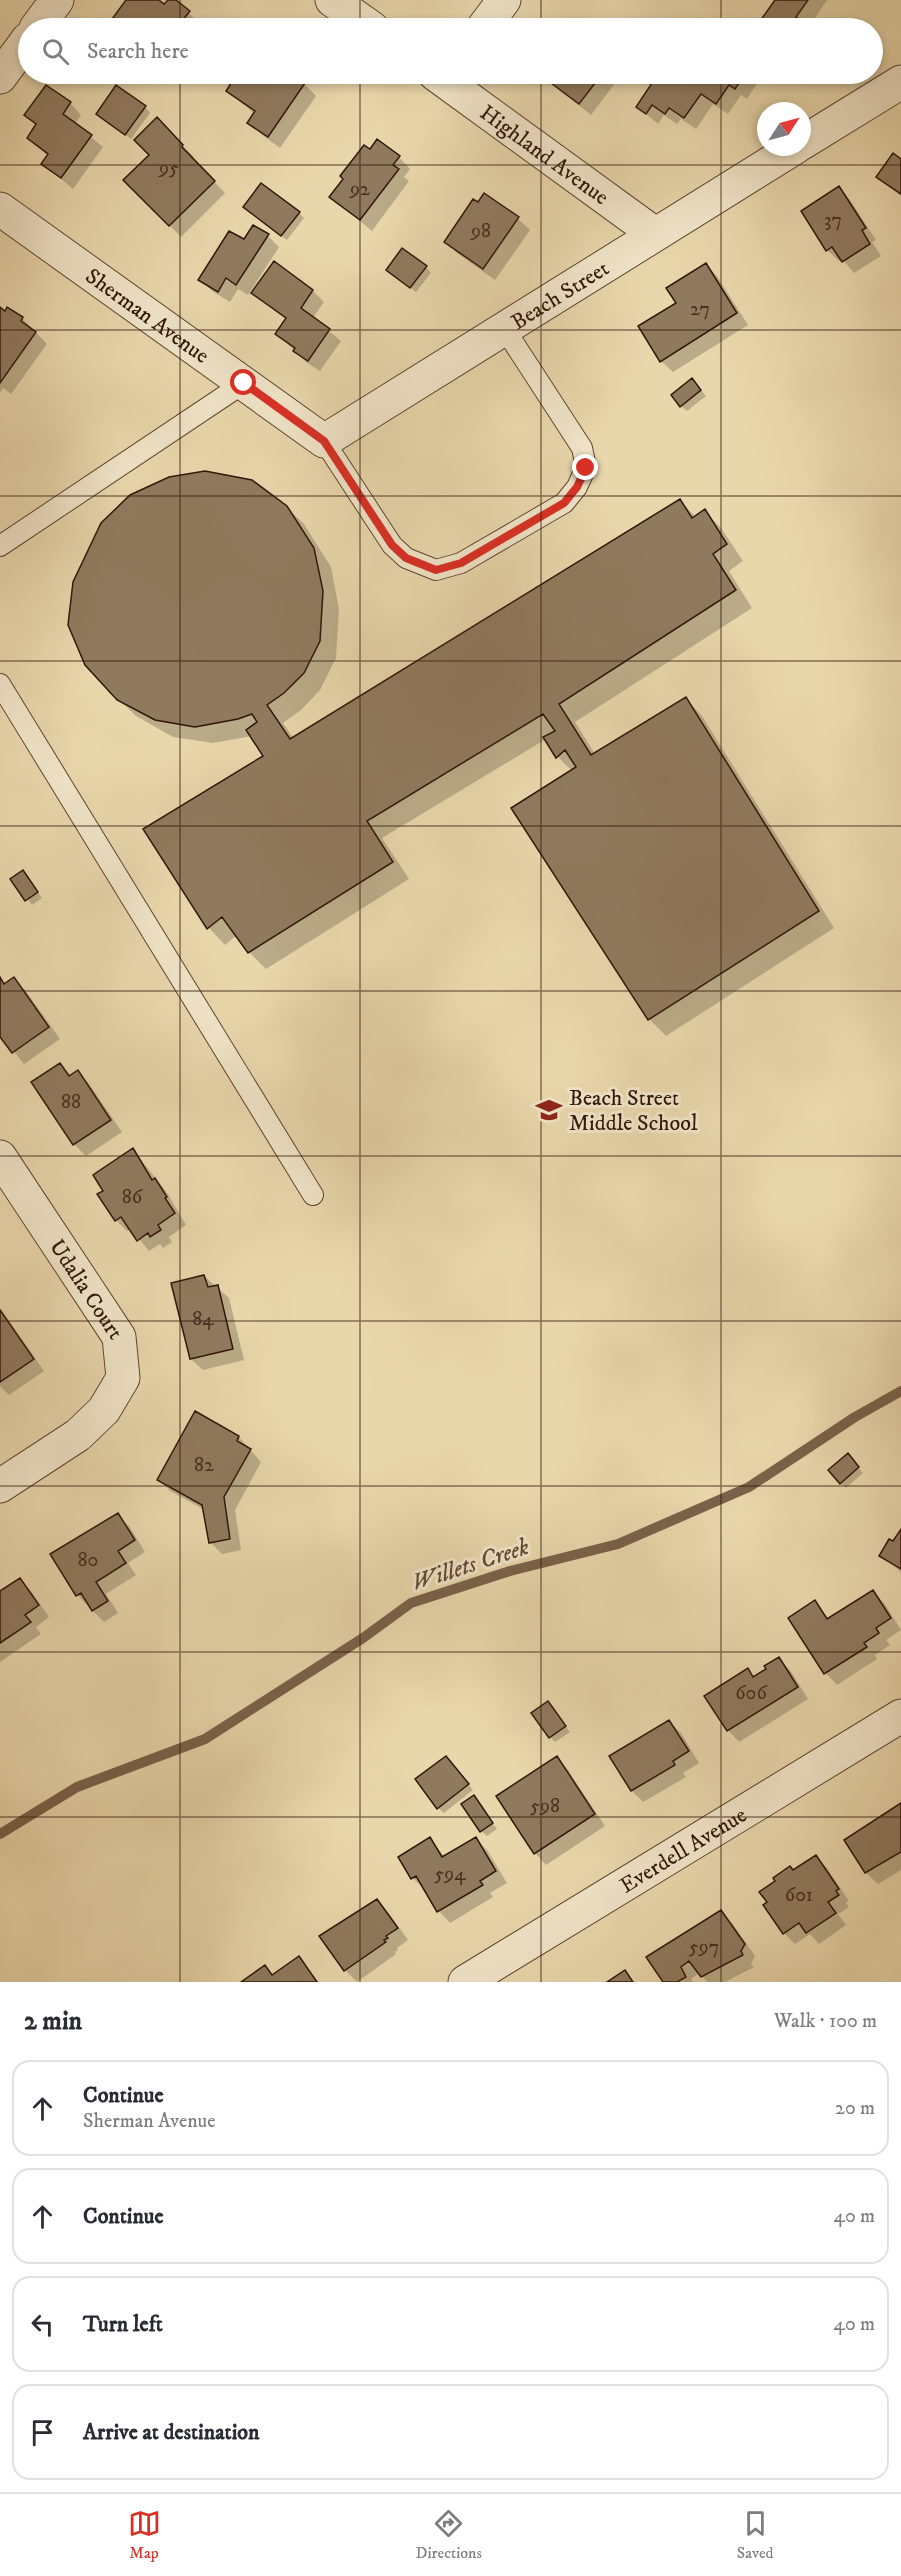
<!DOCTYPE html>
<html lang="en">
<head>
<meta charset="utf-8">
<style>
  :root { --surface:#fff; --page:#f2f2f3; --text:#2b2b33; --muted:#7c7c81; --line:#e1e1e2; --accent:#d93025 }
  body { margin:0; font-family:"IM FELL DW Pica",serif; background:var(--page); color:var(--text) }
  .compass { position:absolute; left:757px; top:102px; width:54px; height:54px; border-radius:50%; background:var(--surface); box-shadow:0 3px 9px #0003; rotate:54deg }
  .stop { position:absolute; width:18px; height:18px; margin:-14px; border:4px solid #d93025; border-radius:50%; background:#fff }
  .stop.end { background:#d93025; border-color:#fff; box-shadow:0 2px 6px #0008 }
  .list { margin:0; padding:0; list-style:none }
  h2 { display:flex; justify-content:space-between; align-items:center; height:78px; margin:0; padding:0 24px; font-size:26px }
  h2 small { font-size:20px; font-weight:400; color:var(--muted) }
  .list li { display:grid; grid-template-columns:39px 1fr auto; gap:18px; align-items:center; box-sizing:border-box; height:96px; margin:0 12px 12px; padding:0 12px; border:2px solid var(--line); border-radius:18px }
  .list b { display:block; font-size:22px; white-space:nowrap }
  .list p { margin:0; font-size:20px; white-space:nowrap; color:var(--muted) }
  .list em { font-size:20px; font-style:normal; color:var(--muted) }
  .icon { flex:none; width:33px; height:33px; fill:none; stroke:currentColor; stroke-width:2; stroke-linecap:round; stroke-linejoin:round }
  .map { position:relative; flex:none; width:901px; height:1982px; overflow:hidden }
  .search { position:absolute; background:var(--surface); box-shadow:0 3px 9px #0003; left:18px; right:18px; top:18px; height:66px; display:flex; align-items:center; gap:15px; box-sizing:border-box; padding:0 21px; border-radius:33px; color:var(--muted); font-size:22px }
  .sheet { height:510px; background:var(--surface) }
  nav { display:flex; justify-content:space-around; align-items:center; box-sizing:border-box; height:84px; border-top:2px solid var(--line); background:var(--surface); font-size:16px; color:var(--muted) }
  nav a { display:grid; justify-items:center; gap:3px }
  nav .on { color:var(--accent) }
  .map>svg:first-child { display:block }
  .shadow { fill:#0003 }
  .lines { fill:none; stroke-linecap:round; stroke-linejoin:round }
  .stream { stroke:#79624a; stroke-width:10 }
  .building { fill:#907a5e; stroke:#30160a; stroke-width:1.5 }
  .lane-casing { stroke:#5e4632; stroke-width:22 }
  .street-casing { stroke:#5e4632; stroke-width:35 }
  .lane { stroke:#f1e5c9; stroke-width:20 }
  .street { stroke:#f1e5c9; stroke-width:33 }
  .route { stroke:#d93025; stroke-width:8 }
  .grid { fill:none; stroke:#30160a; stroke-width:1.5; stroke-opacity:0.55 }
  .labels { text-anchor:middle; stroke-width:6; stroke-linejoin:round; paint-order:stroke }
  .number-label { font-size:20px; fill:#482f1f }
  .street-label { font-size:22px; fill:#30160a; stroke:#f1e5c9 }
  .poi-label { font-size:22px; fill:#30160a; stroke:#f1e5c9; text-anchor:start }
  .water-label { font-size:24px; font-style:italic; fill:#614935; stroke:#f1e5c9 }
</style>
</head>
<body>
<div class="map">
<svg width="901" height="1982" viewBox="0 0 901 1982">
  <rect width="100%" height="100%" fill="#e9d7ac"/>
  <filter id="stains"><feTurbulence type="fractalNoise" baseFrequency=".00333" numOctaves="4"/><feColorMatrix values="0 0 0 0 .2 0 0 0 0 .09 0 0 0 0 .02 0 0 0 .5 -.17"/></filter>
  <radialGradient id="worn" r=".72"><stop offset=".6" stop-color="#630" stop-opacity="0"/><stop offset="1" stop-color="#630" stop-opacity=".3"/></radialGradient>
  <path class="shadow" d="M128,0H156L165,6L170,0H173L200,23L196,28H124L114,19Z
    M777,0H827L808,28H757Z
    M587,22L596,28H582Z
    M239,74H295L316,96L280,148L261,134L249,123L255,114L227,91Z
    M539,74H622L591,115Z
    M660,74H763L747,99L741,95L728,114L713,104L696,129L681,119L677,124L664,115L658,124L638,107Z
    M70,103L81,115L75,124L103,147L73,189L43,164L48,156L29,138L37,126L26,115Z
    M145,107L150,113L131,139L98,114Z
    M168,131L194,157L192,159L225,193L181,237L125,180L151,155Z
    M370,151L399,157L410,169L404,177L409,181L372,231L331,197Z
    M901,160V196L878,177Z
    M839,188L850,200L876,240L872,242L881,256L854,273L842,259L839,261L827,250Z
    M484,195L518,219L530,230L495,280L457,253L446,242Z
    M245,207L299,213L304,218L287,240Z
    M268,236L279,247L248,295L238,289L230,302L212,291L200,280L244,242Z
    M274,263L313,291L324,302L313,318L341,341L320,371L306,362L277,334L287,320L253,292Z
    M706,265L717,276L748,325L673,372L661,361L678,303Z
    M426,267L431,273L416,292L388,270Z
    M0,309L22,318L47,344L11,394L3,388L0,393Z
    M697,385L706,396L687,411L681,406Z
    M680,501L696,517L704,511L721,528L743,561L729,571L752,608L575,722L595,754L686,699L702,716L834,928L666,1036L649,1019L572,771L558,757L546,739L382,838L409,879L266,969L249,952L237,935L225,945L209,928L145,829L265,756L252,736L213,743L173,737L136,716L118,699L286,507L304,524L331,567L339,609L336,658L320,690L301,710L283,723L294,739Z
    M23,872L42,898L32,905L12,879Z
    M0,977L6,984L14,979L25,990L60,1039L24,1064L0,1034Z
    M60,1064L72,1076L78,1072L89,1084L122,1132L86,1156L74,1144L33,1082Z
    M133,1150L166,1191L186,1225L169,1237L172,1242L163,1248L160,1244L149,1251L131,1229L127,1231L116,1220L105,1191Z
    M204,1276L229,1298L244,1360L203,1370L191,1359Z
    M0,1308L44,1371L9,1395L0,1386Z
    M196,1413L239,1437L261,1462L235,1510L241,1550L222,1554L210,1542L205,1510L170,1491L159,1479Z
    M853,1461L863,1473L846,1488L841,1483Z
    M117,1515L129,1526L145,1552L128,1563L136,1575L106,1594L118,1613L104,1622L77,1595Z
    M901,1532V1572L881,1555L894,1544Z
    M20,1580L31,1591L49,1617L36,1627L41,1634L0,1662V1593Z
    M873,1592L884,1603L901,1630L886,1640L890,1645L875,1655L877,1659L837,1685L826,1673L790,1618L814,1602L830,1620Z
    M778,1659L790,1670L808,1699L739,1742L728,1730L706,1697L747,1670L755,1677L768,1669Z
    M553,1709L570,1732L555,1742L550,1737Z
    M669,1721L681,1733L699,1763L683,1773L686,1777L643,1802L632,1791Z
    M446,1758L473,1790L444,1813L438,1808Z
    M557,1758L568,1770L605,1826L546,1865L535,1853Z
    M474,1797L497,1829L487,1836L481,1831Z
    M901,1805V1870L878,1884L866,1873L846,1840Z
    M430,1839L445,1857L476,1839L487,1850L507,1883L490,1893L493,1897L450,1923L439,1911L425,1889L412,1878Z
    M816,1857L827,1868L849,1901L846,1903L849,1907L838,1914L846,1925L819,1944L810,1934L795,1944L784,1933L794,1872Z
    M377,1901L388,1912L408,1940L397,1948L398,1950L395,1952L396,1954L357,1982L345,1970L321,1937Z
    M720,1912L732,1923L755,1956L751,1964L754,1967L725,1982H708L699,1973L691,1979L693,1982H665Z
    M299,1958L319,1982H243L265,1967L274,1976Z"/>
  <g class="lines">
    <path class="stream" d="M0,1834L77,1787L205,1739L363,1638L411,1603L510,1571L618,1544L749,1487L855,1417L901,1391"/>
  </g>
  <path class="building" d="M126,0H159L164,4L168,0H176L190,11L177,27L179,28H125L112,19Z
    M775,0H808L796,17L804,23L800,28H755Z
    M237,74H294L293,75L305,83L268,137L247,123L255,111L226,91Z
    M539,74H602L579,104Z
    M658,74H745L735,89L729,85L716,104L701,94L684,118L669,108L665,114L652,105L646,114L636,107Z
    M46,85L71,102L63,114L92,135L61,178L41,164L48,154L27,138L36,124L24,115Z
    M116,85L146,106L125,135L96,114Z
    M157,117L183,145L182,147L215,181L169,226L123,180L149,155L134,140Z
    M377,139L400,156L393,165L399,169L360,220L329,197L343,179L340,176L364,145L370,149Z
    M893,153L901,159V194L876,177Z
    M261,183L300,212L281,236L243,207Z
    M839,186L866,228L862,230L870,244L842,262L832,247L826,251L801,211Z
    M484,193L519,217L483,269L444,242L473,199L478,202Z
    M253,225L269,234L236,285L226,278L218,292L198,280L229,231L244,239Z
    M402,248L427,266L410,288L386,270Z
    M274,261L313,290L301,308L330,329L308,361L293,351L295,348L275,334L286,318L251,293Z
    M706,263L737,313L660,362L638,326L676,303L666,288Z
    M0,307L5,311L7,307L23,317L21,321L36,332L0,383Z
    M692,378L701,390L680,407L671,395Z
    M205,471L252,480L287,506L314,548L323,591L320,641L304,673L284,693L267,705L290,739L680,499L692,518L705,509L727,544L713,554L736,590L559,704L591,755L686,697L819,911L648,1020L511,808L576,767L565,750L556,758L543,737L555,731L543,714L367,821L393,862L248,953L222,917L207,929L143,829L263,756L246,730L257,722L252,714L238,719L195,727L155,720L117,700L85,665L68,625L73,582L101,523L130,495L169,477Z
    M23,870L38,892L25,901L10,879Z
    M0,977L4,984L14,977L49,1027L12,1053L0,1037Z
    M60,1063L69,1076L78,1070L111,1120L73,1145L31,1082Z
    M133,1148L152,1180L155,1178L167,1197L165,1198L175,1213L158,1225L161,1230L150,1237L148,1233L137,1241L121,1217L115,1221L97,1194L103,1191L93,1175Z
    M204,1275L208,1287L218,1285L233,1349L190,1359L171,1283Z
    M0,1310L34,1359L0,1382Z
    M195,1411L239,1436L237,1441L251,1449L224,1497L230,1539L209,1543L202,1505L157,1480Z
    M848,1453L859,1467L840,1484L828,1470Z
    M118,1513L135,1540L118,1551L126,1563L96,1582L108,1601L92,1611L81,1593L76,1596L50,1554Z
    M901,1529V1569L879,1556L889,1539L893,1541Z
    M20,1578L39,1605L25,1615L31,1622L0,1643V1591Z
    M873,1590L891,1618L876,1628L879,1633L864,1643L867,1647L824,1674L788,1618L815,1600L827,1619Z
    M779,1657L798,1687L727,1731L704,1696L748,1668L753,1677L766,1669L764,1666Z
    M548,1701L566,1726L549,1738L531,1713Z
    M669,1720L689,1751L673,1761L675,1765L631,1791L609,1756Z
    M446,1756L469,1784L437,1809L415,1779Z
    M557,1756L595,1814L534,1854L496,1796Z
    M474,1795L493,1823L480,1832L461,1804Z
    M901,1803V1852L865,1873L844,1840Z
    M430,1837L442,1857L476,1837L496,1871L480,1881L483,1885L437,1912L416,1876L411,1879L398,1857Z
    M816,1855L839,1889L836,1891L839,1895L828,1902L836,1913L806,1933L799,1923L783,1934L763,1905L767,1902L759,1892L775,1881L773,1878L790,1866L793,1870Z
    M377,1899L398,1928L386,1936L388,1938L384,1940L386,1942L344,1971L319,1936Z
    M721,1910L745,1944L741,1951L743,1955L701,1977L689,1961L681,1967L686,1977L677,1982H663L646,1957Z
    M299,1956L317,1982H241L265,1965L272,1975Z
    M625,1970L633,1982H607Z"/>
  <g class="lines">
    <g class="lane-casing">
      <path id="lane" d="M324,441L392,545L406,558L436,570L461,563L564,503L577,487L586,467L582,448L504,328
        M0,546L244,383
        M0,684L313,1195"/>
    </g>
    <g class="street-casing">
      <g id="street">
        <path d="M332,0L372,28"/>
        <path d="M36,28L57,0"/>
        <path d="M483,28L504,0"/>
        <path id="s1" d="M435,74L655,234"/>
        <path d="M0,77L28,39"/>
        <path d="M802,143L901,82"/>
        <path id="s2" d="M0,209L324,441L796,147"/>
        <path id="s3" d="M0,1157L119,1337L123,1378L104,1410L78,1435L0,1486"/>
        <path id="s4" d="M465,1982L901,1716"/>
      </g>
    </g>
    <use href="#lane" class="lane"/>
    <use href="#street" class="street"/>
  </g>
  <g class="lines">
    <path class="route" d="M244,383L324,441L392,545L406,558L436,570L461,563L564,503L577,487L586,468"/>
  </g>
  <path class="grid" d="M180,0V28M360,0V28M541,0V28M721,0V28M180,74V1982M360,74V1982M541,74V1982M721,74V1982M0,165H901M0,330H901M0,496H901M0,661H901M0,826H901M0,991H901M0,1156H901M0,1321H901M0,1486H901M0,1652H901M0,1817H901"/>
  <defs>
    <g id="school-bare" transform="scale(2.07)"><path d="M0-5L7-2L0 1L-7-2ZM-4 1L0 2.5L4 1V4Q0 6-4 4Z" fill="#8f2418" stroke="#f1e5c9" stroke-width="2.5" paint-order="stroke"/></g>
  </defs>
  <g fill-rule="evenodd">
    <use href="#school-bare" x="549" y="1110"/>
  </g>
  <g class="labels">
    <g class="number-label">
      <text x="169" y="174">95</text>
      <text x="360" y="195">92</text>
      <text x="833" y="226">37</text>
      <text x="481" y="237">98</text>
      <text x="700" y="315">27</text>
      <text x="71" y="1108">88</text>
      <text x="132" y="1203">86</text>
      <text x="203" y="1325">84</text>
      <text x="204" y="1471">82</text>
      <text x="88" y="1566">80</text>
      <text x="751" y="1699">606</text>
      <text x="545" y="1812">598</text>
      <text x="450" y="1880">594</text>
      <text x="799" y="1901">601</text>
      <text x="704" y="1953">597</text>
    </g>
    <g class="street-label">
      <text dy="8" stroke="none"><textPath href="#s1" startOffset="136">Highland Avenue</textPath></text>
      <text dy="8" stroke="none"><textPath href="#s2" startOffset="676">Beach Street</textPath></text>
      <text dy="8" stroke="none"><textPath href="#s2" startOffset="182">Sherman Avenue</textPath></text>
      <text dy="8" stroke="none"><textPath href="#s3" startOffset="158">Udalia Court</textPath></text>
      <text dy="8" stroke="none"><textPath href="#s4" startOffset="255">Everdell Avenue</textPath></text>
    </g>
    <g class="poi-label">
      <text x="569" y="1105">Beach Street<tspan x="569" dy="25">Middle School</tspan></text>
    </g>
    <g class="water-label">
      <text transform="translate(470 1564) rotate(-18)" y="8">Willets Creek</text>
    </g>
  </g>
  <rect width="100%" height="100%" filter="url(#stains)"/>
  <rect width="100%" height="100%" fill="url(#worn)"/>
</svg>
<svg class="compass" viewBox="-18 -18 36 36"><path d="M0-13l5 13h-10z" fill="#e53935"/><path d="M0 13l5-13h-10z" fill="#7c7c81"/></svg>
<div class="stop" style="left:244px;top:383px"></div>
<div class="stop end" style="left:586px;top:468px"></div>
<div class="search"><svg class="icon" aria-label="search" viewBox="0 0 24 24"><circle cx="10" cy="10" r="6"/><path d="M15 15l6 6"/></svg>Search here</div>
</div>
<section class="sheet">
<h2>2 min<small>Walk · 100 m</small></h2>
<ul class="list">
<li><svg class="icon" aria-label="ahead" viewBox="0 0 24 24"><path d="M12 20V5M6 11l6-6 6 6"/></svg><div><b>Continue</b><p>Sherman Avenue</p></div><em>20 m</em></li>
<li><svg class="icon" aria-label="ahead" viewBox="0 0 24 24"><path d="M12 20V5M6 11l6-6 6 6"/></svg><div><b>Continue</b></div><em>40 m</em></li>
<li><svg class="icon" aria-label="left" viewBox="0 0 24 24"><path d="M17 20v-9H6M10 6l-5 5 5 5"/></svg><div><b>Turn left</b></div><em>40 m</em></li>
<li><svg class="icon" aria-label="arrive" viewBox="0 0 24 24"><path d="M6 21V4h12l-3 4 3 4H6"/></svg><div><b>Arrive at destination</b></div></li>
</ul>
</section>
<nav>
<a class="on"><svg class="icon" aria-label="map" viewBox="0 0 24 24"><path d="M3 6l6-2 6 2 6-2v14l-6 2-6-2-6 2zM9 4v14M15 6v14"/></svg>Map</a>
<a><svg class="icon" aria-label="directions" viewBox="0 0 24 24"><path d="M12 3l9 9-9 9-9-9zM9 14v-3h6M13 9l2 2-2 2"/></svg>Directions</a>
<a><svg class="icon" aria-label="saved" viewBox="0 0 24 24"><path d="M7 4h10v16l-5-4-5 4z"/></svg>Saved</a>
</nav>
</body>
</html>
